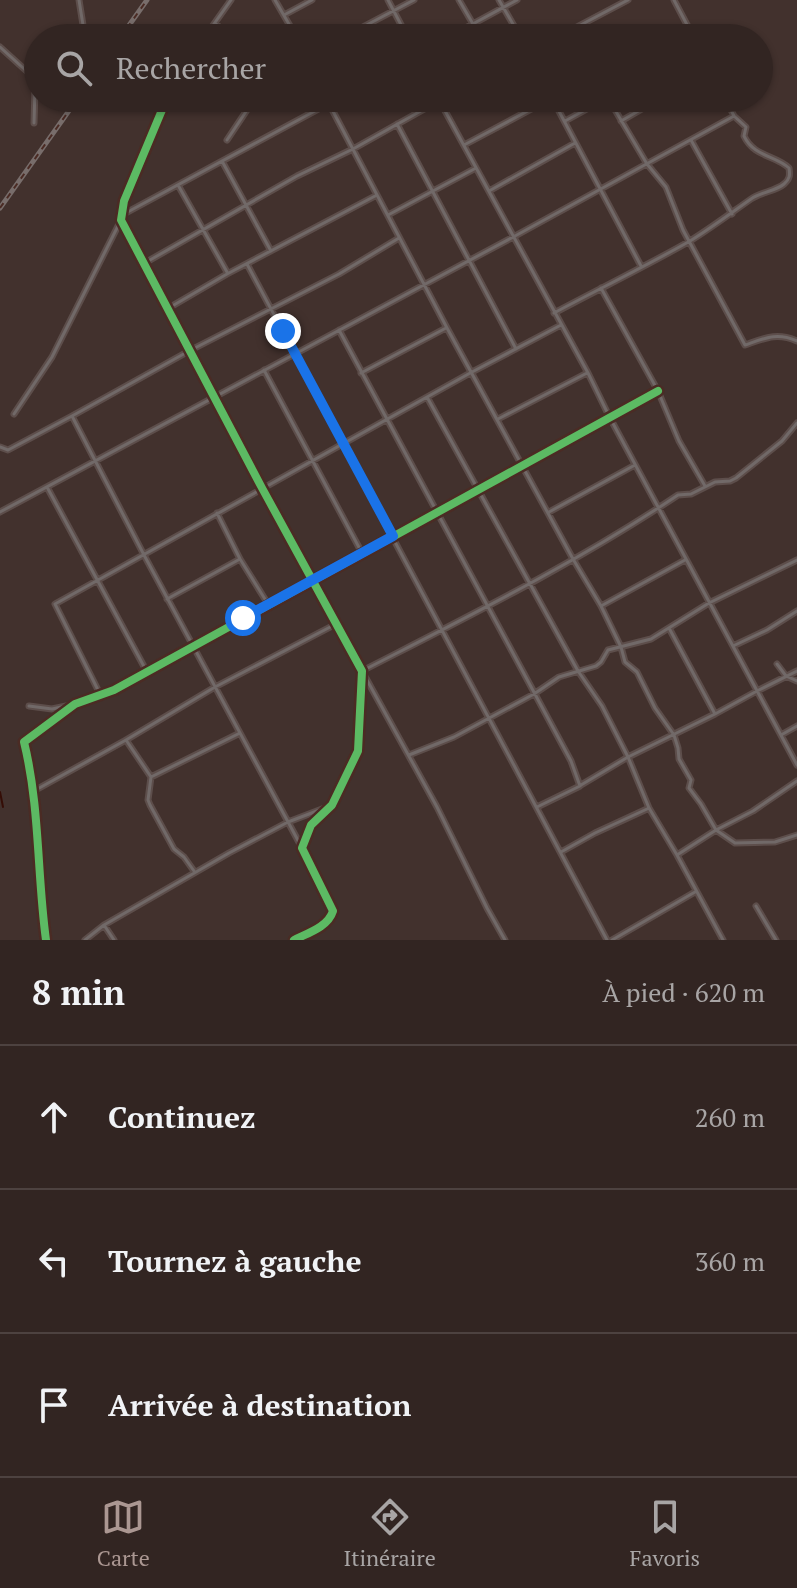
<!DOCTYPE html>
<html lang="fr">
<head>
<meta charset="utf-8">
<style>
  :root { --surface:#322522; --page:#3d312f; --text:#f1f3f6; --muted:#a8a5a5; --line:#4d4240; --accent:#ab9792 }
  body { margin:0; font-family:"PT Serif",serif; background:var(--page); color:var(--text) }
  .stop { position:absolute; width:24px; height:24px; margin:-18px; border:6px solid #1a73e8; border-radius:50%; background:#fff }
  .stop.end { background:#1a73e8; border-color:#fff; box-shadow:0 2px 8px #0008 }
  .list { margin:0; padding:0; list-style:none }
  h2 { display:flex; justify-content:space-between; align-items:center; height:104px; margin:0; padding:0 32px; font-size:34px }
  h2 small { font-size:26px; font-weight:400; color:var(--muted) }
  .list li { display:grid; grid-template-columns:52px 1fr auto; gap:24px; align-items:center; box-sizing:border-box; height:144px; padding:0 32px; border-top:2px solid var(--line) }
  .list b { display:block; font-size:30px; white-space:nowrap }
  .list em { font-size:26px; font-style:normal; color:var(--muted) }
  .icon { flex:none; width:44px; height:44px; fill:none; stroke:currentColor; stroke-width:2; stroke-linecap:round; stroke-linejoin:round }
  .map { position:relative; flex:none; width:797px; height:940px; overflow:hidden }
  .search { position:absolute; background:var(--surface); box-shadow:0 2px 6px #0004; left:24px; right:24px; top:24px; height:88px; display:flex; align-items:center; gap:20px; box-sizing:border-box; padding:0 28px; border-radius:44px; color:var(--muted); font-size:30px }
  .sheet { height:536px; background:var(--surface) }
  nav { display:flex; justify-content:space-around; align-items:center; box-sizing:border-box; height:112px; border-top:2px solid var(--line); background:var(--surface); font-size:22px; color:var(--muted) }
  nav a { display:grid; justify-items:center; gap:4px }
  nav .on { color:var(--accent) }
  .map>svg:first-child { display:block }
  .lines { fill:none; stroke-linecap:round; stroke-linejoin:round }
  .stream { stroke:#350d06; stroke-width:2 }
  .minor-casing { stroke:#5d4e4b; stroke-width:7 }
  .minor { stroke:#716968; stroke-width:3 }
  .rail-casing { stroke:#786d6b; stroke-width:5 }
  .rail { stroke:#4b2b24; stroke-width:2; stroke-dasharray:6; stroke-linecap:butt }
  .cycleway-casing { stroke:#4b2b24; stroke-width:13 }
  .cycleway { stroke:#5cba63; stroke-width:8 }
  .route { stroke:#1a73e8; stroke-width:10 }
</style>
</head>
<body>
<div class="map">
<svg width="797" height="940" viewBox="0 0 797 940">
  <rect width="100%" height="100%" fill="#42312d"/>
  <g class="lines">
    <path class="stream" d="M0,792L3,807"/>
    <g class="minor-casing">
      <path id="minor" d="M79,0L83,25L81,38
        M275,0L297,38
        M388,0L408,38
        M459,0L473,24
        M499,0L521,38
        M674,0L694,38
        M284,15L312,0
        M215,23L231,38
        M574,29L578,38
        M204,38L231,0
        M342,38L414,0
        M447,38L517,0
        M556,38L628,0
        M664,38L687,25
        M0,47L32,76L35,88L34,123
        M167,98L124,201L121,220L262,488L362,671L358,751L332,805L311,825L302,848L333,911C328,927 308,933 294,940
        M326,98L447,328L573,559L601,606L621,647L625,662L637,672L655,708L674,735L678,748L679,759L691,780L689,788L701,804L716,830L677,855
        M438,98L588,373L609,416L797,765
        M552,98L641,266
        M608,98L647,164L666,187L683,230L745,345C765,338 777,332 797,341
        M565,121L607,98
        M621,121L661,98
        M397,124L516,349
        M227,140L255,98
        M691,140L732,214
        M464,145L552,98
        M222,161L271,251
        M178,185L227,272
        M489,191L575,143
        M122,215L339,98
        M388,215L476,168
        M143,264L297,176L353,149L444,98
        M247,264L607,940
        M601,288L658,391L679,441L705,486
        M167,309L227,274L377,195
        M554,313C599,289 646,266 690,241C711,228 731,213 751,199C761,192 776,191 784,184C790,179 790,175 789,168C775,155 754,157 744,136L746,127L734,116L725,98
        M339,330L571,761L580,786L537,807
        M264,370L362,553
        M361,373L446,328
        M427,397L578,671L602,706L628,757L649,808L677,855L723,940
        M14,414L52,357L121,220
        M72,416L189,351L339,274L399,238
        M498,419L587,373
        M0,447L8,450L72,416L144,555L301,846
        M47,487L147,672
        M0,512L515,236L734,116
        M549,512L635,465
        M217,513L240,559L268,604
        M167,599L240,559
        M601,606L685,560
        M669,628L715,714L757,691L797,671
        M733,646L767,630L797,611
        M777,664L786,676L797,681
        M100,694L55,604L472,372L561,325
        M29,706L52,709L71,705
        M781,735L797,726
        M126,740L151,777
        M409,755L454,737L534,694L559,677L596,666L601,662L608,650L651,639L709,603L797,560
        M797,781L753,811L716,830L735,843L775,842L797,835
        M581,785L628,757L715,714
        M32,792L126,740L215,687L336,624
        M561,852L595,833L647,809
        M194,871L184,857L174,849L150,805L148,800L151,777L240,733
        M756,906L776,940
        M104,925L114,940
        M46,940C37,875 40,807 24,742L75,704L114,690L658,391
        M85,940L104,925L229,853L288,822L330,806
        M505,940L487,908L437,807L362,671C469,616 578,562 678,495L691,494L715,482L730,481L736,478L782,441L797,423
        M612,940L695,892"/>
    </g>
    <use href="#minor" class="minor"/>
    <g class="rail-casing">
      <path id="rail" d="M120,38L147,0
        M0,208L78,98"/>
    </g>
    <use href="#rail" class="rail"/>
    <g class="cycleway-casing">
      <path id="cycleway" d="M167,98L124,201L121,220L262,488L362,671L358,751L332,805L311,825L302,848L333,911C328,927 308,933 294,940
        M46,940C37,875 40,807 24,742L75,704L114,690L658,391"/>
    </g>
    <use href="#cycleway" class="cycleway"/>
  </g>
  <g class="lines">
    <path class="route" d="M243,618L393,536L283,331"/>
  </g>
</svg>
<div class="stop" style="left:243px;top:618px"></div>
<div class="stop end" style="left:283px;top:331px"></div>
<div class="search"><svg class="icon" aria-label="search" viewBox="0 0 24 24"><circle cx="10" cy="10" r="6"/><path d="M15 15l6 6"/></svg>Rechercher</div>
</div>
<section class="sheet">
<h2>8 min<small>À pied · 620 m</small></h2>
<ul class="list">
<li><svg class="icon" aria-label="ahead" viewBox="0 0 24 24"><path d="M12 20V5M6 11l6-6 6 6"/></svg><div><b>Continuez</b></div><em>260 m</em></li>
<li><svg class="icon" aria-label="left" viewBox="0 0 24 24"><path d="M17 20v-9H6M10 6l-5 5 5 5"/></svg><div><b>Tournez à gauche</b></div><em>360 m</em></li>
<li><svg class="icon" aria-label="arrive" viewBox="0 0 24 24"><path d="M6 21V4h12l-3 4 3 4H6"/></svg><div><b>Arrivée à destination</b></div></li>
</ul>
</section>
<nav>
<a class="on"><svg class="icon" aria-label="map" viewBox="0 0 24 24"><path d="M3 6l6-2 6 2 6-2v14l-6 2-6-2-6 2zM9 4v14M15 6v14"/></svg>Carte</a>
<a><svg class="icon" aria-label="directions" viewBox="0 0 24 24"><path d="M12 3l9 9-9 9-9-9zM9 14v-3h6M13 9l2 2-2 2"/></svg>Itinéraire</a>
<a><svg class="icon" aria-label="saved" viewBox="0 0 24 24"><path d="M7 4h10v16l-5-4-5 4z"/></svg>Favoris</a>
</nav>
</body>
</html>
